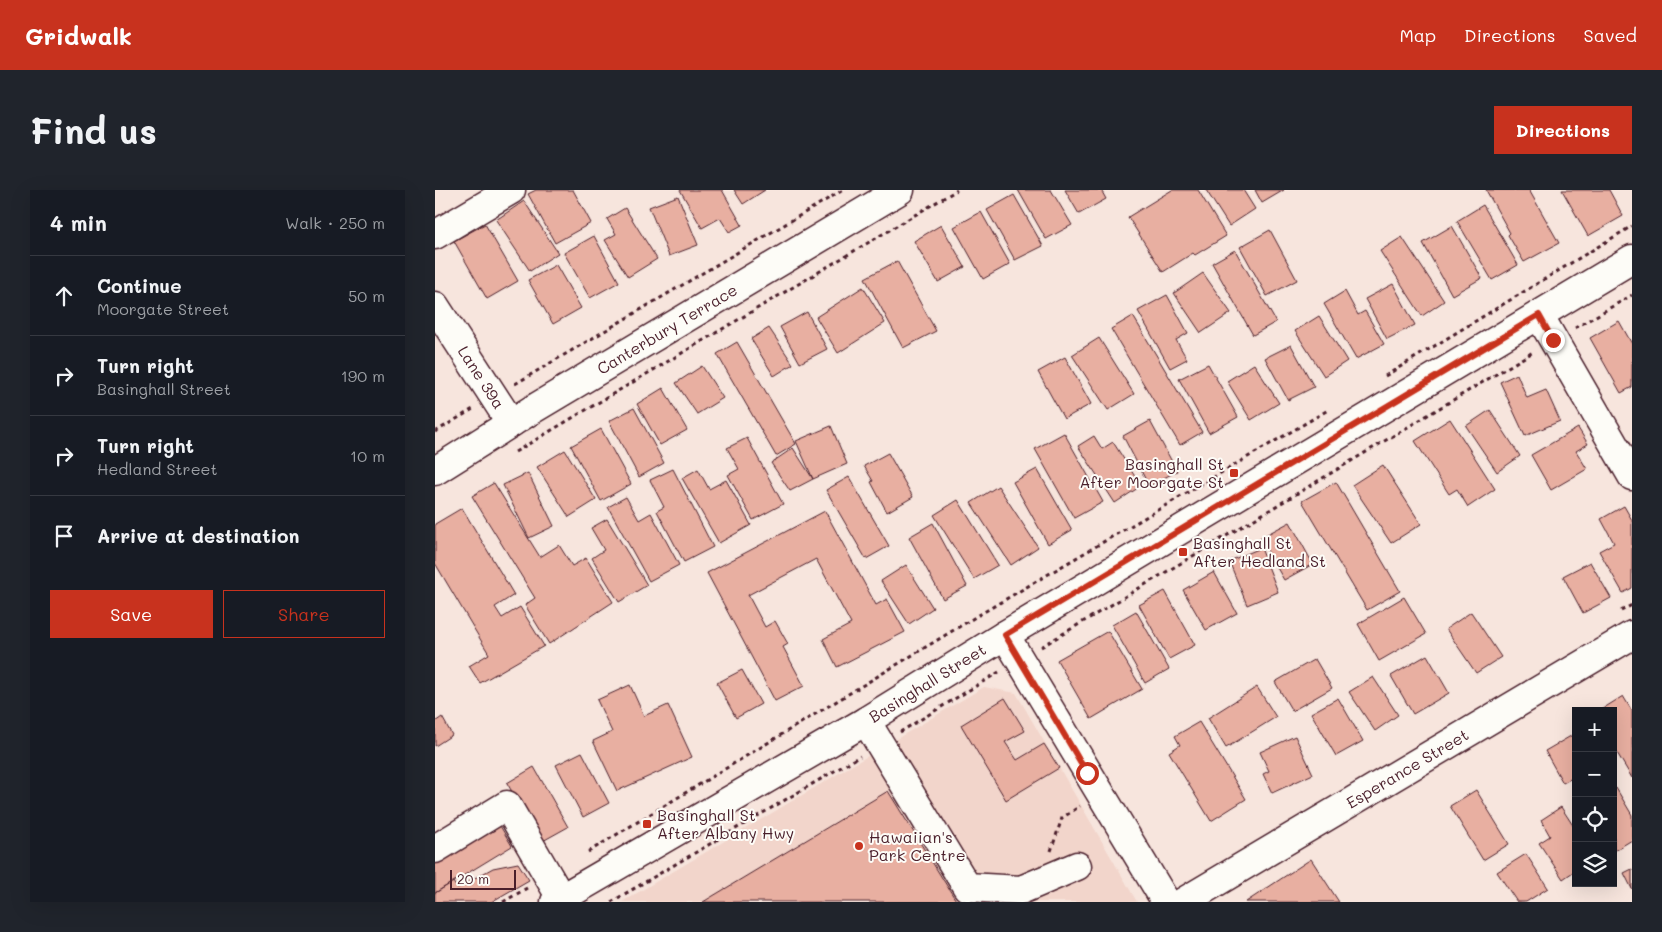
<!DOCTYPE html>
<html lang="en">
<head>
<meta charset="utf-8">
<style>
  :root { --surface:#171b24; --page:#20242c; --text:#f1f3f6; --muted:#9ea1a6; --line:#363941; --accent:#c8321e }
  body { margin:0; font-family:Mali,sans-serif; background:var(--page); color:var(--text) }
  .controls { position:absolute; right:15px; bottom:15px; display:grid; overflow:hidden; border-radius:0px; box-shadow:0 5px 20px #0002 }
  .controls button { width:45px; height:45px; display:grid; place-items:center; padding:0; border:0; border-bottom:1px solid var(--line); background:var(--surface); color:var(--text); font:25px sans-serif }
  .scale { position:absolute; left:15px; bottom:12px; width:66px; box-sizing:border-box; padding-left:5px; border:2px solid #4a1f2b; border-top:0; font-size:14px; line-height:18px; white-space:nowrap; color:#4a1f2b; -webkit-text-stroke:4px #fdfcf7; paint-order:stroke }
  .stop { position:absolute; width:15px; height:15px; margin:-11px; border:4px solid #c8321e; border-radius:50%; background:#fff }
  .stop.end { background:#c8321e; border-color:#fff; box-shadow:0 1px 5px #0008 }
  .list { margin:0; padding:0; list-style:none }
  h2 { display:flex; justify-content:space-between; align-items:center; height:65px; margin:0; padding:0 20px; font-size:21px }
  h2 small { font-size:16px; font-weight:400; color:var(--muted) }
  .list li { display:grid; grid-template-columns:32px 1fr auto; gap:15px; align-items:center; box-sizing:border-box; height:80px; padding:0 20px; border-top:1px solid var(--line) }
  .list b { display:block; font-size:19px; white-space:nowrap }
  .list p { margin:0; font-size:16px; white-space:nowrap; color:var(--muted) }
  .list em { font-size:16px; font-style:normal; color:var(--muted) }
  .actions { display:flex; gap:10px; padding:15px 20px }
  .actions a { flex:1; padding:11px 0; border:1px solid var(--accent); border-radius:0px; text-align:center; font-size:18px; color:var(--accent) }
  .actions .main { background:var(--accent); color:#fff }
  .icon { flex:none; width:28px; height:28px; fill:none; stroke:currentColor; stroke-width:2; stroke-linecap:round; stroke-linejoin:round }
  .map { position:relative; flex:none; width:1197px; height:712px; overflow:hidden; border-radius:0px }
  header { display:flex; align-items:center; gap:30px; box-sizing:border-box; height:70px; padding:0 25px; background:var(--accent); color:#fff }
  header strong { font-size:24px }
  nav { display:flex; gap:28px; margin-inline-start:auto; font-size:18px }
  .intro { display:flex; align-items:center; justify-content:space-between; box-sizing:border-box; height:120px; padding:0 30px }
  h1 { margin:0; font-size:35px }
  .button { padding:12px 22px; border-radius:0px; background:var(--accent); color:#fff; font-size:18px; font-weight:700 }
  main { display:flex; gap:30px; padding:0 30px }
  aside { flex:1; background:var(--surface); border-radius:0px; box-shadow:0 5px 20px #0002 }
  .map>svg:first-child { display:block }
  .built { fill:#f2d5cb }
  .building { fill:#e8afa1; stroke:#4a1f2b }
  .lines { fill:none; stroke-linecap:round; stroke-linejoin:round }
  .minor-casing { stroke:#4a1f2b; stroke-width:31 }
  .path { stroke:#4a1f2b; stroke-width:3; stroke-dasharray:4 4; stroke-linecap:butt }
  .minor { stroke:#fdfcf7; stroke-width:28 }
  .route { stroke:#c8321e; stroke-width:6 }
  .poi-dot { fill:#c8321e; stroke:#fdfcf7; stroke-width:2 }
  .labels { text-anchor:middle; stroke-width:4; stroke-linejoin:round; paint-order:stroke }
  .street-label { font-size:16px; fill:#4a1f2b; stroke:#fdfcf7 }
  .poi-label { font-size:16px; fill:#4a1f2b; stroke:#fdfcf7; text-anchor:start }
</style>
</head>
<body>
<header>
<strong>Gridwalk</strong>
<nav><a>Map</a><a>Directions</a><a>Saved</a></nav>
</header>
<div class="intro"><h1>Find us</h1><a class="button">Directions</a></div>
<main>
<aside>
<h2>4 min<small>Walk · 250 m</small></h2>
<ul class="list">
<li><svg class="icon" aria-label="ahead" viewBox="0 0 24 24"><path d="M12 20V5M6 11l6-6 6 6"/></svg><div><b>Continue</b><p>Moorgate Street</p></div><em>50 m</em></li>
<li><svg class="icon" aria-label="right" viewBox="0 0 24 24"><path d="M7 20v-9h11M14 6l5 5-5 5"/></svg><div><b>Turn right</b><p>Basinghall Street</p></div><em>190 m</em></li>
<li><svg class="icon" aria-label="right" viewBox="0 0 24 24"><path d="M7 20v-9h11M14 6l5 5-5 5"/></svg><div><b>Turn right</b><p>Hedland Street</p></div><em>10 m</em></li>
<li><svg class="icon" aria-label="arrive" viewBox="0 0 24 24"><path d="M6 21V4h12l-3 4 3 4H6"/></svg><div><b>Arrive at destination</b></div></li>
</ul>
<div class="actions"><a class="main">Save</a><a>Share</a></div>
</aside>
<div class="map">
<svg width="1197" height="712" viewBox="0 0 1197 712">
  <rect width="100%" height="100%" fill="#f7e5dd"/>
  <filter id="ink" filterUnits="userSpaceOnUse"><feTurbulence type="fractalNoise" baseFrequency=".02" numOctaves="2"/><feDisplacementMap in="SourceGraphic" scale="10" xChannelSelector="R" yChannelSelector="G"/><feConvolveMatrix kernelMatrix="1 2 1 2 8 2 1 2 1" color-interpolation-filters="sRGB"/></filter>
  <g filter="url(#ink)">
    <path class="built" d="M549,497L581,503L702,712H187Z"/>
    <path class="building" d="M101,0H138L156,33L120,53L93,4Z
      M245,0H287L307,35L294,42L285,28L267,38Z
      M299,0H330L308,14Z
      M583,0H616L637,35L611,49Z
      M630,0H666L671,9L644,24Z
      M737,0H763L791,46L760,65L758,63L728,82L693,27Z
      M771,0H808L820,19L794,36Z
      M820,0H849L827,13Z
      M1051,0H1094L1124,53L1089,72L1073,45L1075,43Z
      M1127,0H1174L1188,26L1153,46Z
      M579,5L608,56L580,70L552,20Z
      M243,6L263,55L234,66L214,17Z
      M89,11L123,63L95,81L61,30Z
      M1048,15L1083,75L1057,90L1022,31Z
      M190,18L222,69L193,87L170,50L181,44L172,29Z
      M546,22L575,74L548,89L519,37Z
      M50,34L83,91L52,109L19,51Z
      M506,35L530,77L503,92L479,51Z
      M1017,36L1047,88L1017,105L988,53Z
      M835,40L862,90L832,106L805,57Z
      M159,46L184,92L155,108L129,63Z
      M967,47L1009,111L987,126L945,61Z
      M800,60L841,132L818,145L777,73Z
      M462,71L501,141L468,158L430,88Z
      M121,75L146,118L118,134L93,90Z
      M768,83L796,123L766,143L739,103Z
      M958,94L980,135L952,149L930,109Z
      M428,97L450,133L403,163L381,127Z
      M910,101L923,125L930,121L949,154L921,169L889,114Z
      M732,105L753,143L741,150L752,169L735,178L703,121Z
      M372,122L392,159L365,173L345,137Z
      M698,126L767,242L745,255L676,139Z
      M884,126L912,171L889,186L860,141Z
      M1184,131L1197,154V197L1186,203L1155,148Z
      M334,138L358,174L339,186L316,149Z
      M664,148L699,204L673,220L637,165Z
      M302,152L361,254L341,266L282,164Z
      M856,155L879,197L853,210L830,168Z
      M630,167L656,214L629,229L603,182Z
      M773,174L803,227L774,243L744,189Z
      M819,174L844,213L816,230L792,191Z
      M267,176L288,208L262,224L241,193Z
      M1082,184L1092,208L1111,200L1125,231L1090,246L1065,192Z
      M228,198L252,240L225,255L202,214Z
      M199,218L229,273L204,287L174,231Z
      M1055,220L1085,266L1062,282L1031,236Z
      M1015,229L1060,299L1033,317L1022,299L1014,304L980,251Z
      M715,231L742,281L714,296L688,246Z
      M396,236L412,274L378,289L361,251Z
      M1143,238L1153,254L1141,261L1152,279L1116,300L1096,265Z
      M166,239L196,294L166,311L136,256Z
      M629,243L668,312L639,328L600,259Z
      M659,246L667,259L678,252L706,296L680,313L643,256Z
      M312,248L348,314L318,330L293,285L304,279L292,258Z
      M358,258L378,289L355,301L336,273Z
      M130,260L161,310L134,327L102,277Z
      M453,263L478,307L452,322L436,292L438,291L429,276Z
      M948,275L986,334L956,353L917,295Z
      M238,279L278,357L249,372L222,321L229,317L215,290Z
      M263,279L274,299L291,290L316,335L284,353L247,288Z
      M602,279L637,340L613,354L578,292Z
      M93,283L119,336L94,348L68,295Z
      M414,287L454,356L431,369L391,300Z
      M901,292L965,401L932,420L867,311Z
      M59,293L105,367L124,355L137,376L151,368L178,412L114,454L90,415L100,408L37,306Z
      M563,296L603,357L576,375L536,313Z
      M191,307L204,330L216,323L244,375L214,391L173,317Z
      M523,310L563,375L539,389L499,325Z
      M1189,316L1197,330V398L1188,403L1164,361L1179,353L1166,329Z
      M27,318L79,405L60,417L67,428L85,417L109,456L45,493L34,476L54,464L0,373V334Z
      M390,321L441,415L452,409L470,442L402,477L388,449L416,434L381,369L313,405L330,437L340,431L353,454L348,457L369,496L340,511L272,383Z
      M172,329L212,395L184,412L157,368L169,360L156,338Z
      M855,332L878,374L849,390L825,348Z
      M498,333L532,396L508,409L474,347Z
      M826,358L843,402L812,415L794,371Z
      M1155,372L1176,408L1148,423L1128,386Z
      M471,375L498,418L474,434L446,391Z
      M779,382L802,423L771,440L748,400Z
      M730,401L760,455L734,469L704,415Z
      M969,407L991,444L944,471L923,434Z
      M701,421L734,479L710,493L677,435Z
      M1036,422L1066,467L1041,483L1011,439Z
      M673,441L707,499L656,529L622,470Z
      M992,465L1014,503L978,524L956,486Z
      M880,469L897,498L857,521L840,492Z
      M307,480L326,514L301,528L282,493Z
      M938,487L963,525L940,541L914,502Z
      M195,495L209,526L233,515L257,567L182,601L158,551L177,542L162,510Z
      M822,497L841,527L791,558L773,528Z
      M1188,506L1197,521V588L1178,556V521H1164Z
      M570,508L590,541L570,552L582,570L609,554L624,578L571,610L526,535Z
      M903,508L928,551L901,566L876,523Z
      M7,527L17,545L0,556V532Z
      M764,532L811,609L776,631L734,562L745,555L740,546Z
      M1141,543V586L1128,593L1110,561Z
      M860,546L878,584L837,603L828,584L834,581L825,562Z
      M147,562L174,613L148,627L121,575Z
      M99,577L133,637L106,652L72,593Z
      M1181,598L1197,625V650L1179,661L1178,600Z
      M1041,600L1074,654L1048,670L1015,616Z
      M453,601L522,712H268Z
      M1126,617L1141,640V680L1128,689L1104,653L1115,646L1106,630Z
      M61,629L77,656L0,703V666Z
      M1091,664L1113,698L1091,712H1082L1062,682Z
      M876,669L904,712H811Z
      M83,673L94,690L56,712H0V703L18,692L22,698L58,678Z
      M1197,679V699L1189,683Z"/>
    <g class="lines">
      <g class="minor-casing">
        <g id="minor">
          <path d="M0,45L76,0"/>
          <path id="s1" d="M0,116L76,233"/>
          <path d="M1104,125L1197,286"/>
          <path id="s2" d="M0,281L95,221L465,0"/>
          <path d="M570,445L731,712"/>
          <path d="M431,531L532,697L586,700L642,676"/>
          <path d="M0,659L72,615L126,708"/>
          <path id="s3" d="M120,712L431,531L570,445L1197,69"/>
          <path id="s4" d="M748,712L1197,445"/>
        </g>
      </g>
      <path class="path" d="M1140,138L1197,105
        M950,186L1197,36
        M80,194L408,0
        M0,242L38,219
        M80,262L522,0
        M1186,421L1197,415
        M606,457L1098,162
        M465,542L564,482
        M616,661L627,628L645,616
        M153,662L537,429L893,220
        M68,712L92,698
        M176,712L425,566"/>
      <use href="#minor" class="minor"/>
    </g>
  </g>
  <g class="lines" filter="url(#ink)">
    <path class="route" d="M652,583L570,445L1104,125L1118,150"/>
  </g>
  <g class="poi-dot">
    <rect x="794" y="278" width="10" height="10" rx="2.5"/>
    <rect x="743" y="357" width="10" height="10" rx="2.5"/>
    <rect x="207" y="629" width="10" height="10" rx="2.5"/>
    <circle cx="424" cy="656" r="5"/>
  </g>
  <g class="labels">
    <g class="street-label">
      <text dy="6" stroke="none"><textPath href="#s2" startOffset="272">Canterbury Terrace</textPath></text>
      <text dy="6" stroke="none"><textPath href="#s1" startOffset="85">Lane 39a</textPath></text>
      <text dy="6" stroke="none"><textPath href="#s3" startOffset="432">Basinghall Street</textPath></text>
      <text dy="6" stroke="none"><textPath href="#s4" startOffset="261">Esperance Street</textPath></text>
    </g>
    <g class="poi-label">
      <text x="789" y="280" text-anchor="end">Basinghall St<tspan x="789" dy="18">After Moorgate St</tspan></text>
      <text x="758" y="359">Basinghall St<tspan x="758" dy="18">After Hedland St</tspan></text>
      <text x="222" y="631">Basinghall St<tspan x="222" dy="18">After Albany Hwy</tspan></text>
      <text x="434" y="653">Hawaiian's<tspan x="434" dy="18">Park Centre</tspan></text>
    </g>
  </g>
</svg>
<div class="controls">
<button>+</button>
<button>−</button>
<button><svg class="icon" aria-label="locate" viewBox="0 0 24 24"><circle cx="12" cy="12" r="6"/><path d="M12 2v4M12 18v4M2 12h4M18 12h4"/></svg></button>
<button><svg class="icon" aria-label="layers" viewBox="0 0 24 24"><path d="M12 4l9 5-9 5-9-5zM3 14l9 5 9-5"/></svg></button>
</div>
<div class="scale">20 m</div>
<div class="stop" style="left:652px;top:583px"></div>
<div class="stop end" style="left:1118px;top:150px"></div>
</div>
</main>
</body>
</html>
